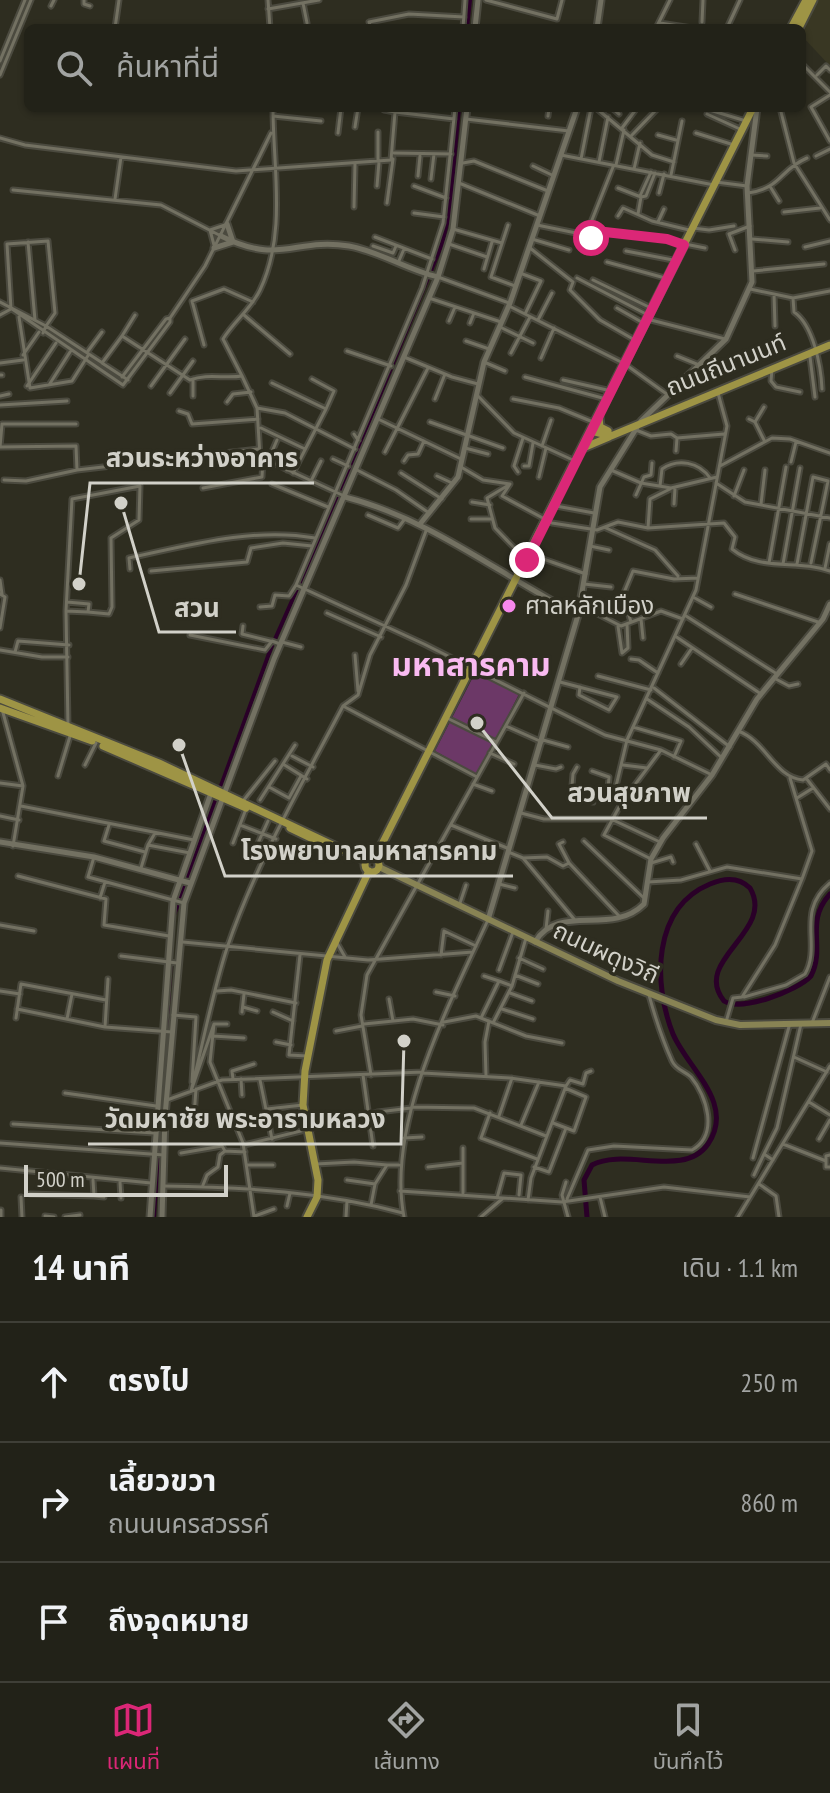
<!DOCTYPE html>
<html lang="th">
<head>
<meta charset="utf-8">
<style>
  :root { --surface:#222218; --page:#2e2f25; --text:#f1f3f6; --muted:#a2a4a2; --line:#3f3f37; --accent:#db2777 }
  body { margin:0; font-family:"PT Sans Narrow","Noto Sans Thai",sans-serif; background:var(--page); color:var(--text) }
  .scale { position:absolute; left:24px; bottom:20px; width:204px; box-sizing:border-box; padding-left:8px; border:4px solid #d2d1c9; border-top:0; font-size:22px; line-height:28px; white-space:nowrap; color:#d2d1c9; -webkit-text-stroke:6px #2e2d20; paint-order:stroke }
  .stop { position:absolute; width:24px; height:24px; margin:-18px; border:6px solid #db2777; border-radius:50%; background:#fff }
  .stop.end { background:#db2777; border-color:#fff; box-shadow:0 2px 8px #0008 }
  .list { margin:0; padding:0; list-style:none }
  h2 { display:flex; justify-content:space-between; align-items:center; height:104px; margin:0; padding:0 32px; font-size:34px }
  h2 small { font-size:26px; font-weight:400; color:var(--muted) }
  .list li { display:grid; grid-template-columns:52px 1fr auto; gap:24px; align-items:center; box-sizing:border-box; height:120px; padding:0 32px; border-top:2px solid var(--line) }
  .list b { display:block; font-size:30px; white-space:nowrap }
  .list p { margin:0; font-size:26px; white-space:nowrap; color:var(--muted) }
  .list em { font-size:26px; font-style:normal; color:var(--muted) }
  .icon { flex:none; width:44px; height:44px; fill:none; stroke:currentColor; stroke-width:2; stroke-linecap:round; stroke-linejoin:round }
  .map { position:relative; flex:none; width:830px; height:1217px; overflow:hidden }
  .search { position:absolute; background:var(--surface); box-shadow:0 2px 6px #0004; left:24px; right:24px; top:24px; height:88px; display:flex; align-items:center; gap:20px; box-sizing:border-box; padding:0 28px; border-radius:12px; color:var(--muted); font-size:30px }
  .sheet { height:464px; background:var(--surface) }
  nav { display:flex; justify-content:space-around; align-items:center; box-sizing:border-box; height:112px; border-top:2px solid var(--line); background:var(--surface); font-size:22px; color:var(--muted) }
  nav a { display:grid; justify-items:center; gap:4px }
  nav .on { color:var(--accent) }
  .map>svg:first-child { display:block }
  .built { fill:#393723 }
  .green { fill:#6c3867 }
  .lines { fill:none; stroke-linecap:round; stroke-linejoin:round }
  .canal { stroke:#2a0028; stroke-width:4 }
  .river { stroke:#2a0028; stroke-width:5 }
  .minor-casing { stroke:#4b4a3f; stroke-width:7 }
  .tertiary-casing { stroke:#4b4a3f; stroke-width:9 }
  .secondary-casing { stroke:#4b4a3f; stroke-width:10 }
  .primary-casing { stroke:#4b4a3f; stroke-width:11 }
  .minor { stroke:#737162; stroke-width:3 }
  .tertiary { stroke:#737162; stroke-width:5 }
  .secondary { stroke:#888354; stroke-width:6 }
  .primary { stroke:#9e9445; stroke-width:7 }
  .route { stroke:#db2777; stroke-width:10 }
  .poi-dot { fill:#f788ec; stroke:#2e2d20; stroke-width:3 }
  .labels { text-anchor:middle; stroke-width:7; stroke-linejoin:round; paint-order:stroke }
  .street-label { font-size:24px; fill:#d2d1c9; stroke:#2e2d20 }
  .poi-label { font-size:24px; fill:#d2d1c9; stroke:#2e2d20; text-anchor:start }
  .district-label { font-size:32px; font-weight:bold; fill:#f9baf1; stroke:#2e2d20 }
  .leader { fill:none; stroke:#d2d1c9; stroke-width:3 }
  .callout-dot { fill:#d2d1c9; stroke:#2e2d20; stroke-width:3 }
  .callout-label { font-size:26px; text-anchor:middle; font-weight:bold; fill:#d2d1c9; stroke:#2e2d20; stroke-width:7; stroke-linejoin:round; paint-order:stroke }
</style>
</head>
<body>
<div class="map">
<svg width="830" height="1217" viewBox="0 0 830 1217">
  <rect width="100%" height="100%" fill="#2e2d20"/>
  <path class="built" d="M817,0H830V66L802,36Z"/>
  <path class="green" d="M475,673L519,694L478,775L435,751Z"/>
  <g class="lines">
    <path class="canal" d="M467,28L470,0
      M174,915L271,648L336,502L442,244L449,215L459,108
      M154,1217L171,960"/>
    <path class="river" d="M587,1217L584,1180L592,1165C625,1147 684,1179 708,1144C736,1103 687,1068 673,1034C653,984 652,908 710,884C724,878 739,877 750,888C776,932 691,960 724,1001C741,1012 797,991 811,976C826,946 804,923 830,894"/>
    <g class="minor-casing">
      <path id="minor" d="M84,0V4L90,6
        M268,0L270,28
        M486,0L557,19L562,0
        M303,3L307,23
        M51,6L54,0
        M268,9L319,0
        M702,22L703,0
        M660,23L692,28
        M115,28L119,0
        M371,28L369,22L409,14L464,17
        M463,28L465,0
        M656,28L670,0
        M727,28L740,0
        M0,61L25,0
        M802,64L830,92
        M0,75L31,0
        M817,75L826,66L830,70
        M830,95L811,107L830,141
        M596,108L652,155L674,162
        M612,108L619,114
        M703,108L746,121
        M780,108L794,163L830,220
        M395,112L454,119
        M707,114L742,130
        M273,116L321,121
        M548,116L549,108
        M466,119L569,131
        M355,127L358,108
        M622,128L637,108
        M338,133L341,108
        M696,133L734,145
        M632,135L658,108
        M658,135L676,140
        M0,138L25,145L236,171L391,160L395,112L384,110
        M394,153L451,154
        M561,155L714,185
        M751,155L767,156
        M816,156L830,149
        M581,159L591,108
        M378,161V132
        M599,162L608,117
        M463,163L474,161L548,191
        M616,165L624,130
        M533,166L554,176
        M634,169L640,143
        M671,175L682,121
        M418,176L420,156
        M431,179L434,154
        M716,182L747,186
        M459,183L540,216
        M377,186L379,162
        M414,186L446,198
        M618,188L641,197
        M771,188L779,201
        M13,190L161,205L221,236
        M659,193L664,174
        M748,193C782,188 779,170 807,158
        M640,196L651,172
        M115,199L121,157
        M387,203L393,159
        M354,207L355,164
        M784,212L820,208
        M414,213L444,217
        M638,214L641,197L646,196L655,173
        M618,216L623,208L652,221L689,230
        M658,222L664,209
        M508,225L491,277L515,286
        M537,225L586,235L613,167
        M693,228L709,230L734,226
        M453,229L502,243
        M210,230L214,245
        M210,230L225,225
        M375,237L432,259
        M591,238L602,240L605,232L667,239L684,245
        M532,239L569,250
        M752,239L788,242
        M28,242L35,320
        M449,244L487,257
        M685,244L705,248
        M373,246L393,253L396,246
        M805,247L830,241
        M530,248L573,282L570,290L600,320L633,339
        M735,250L729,234L750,226
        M626,251L673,260
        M607,262L665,278
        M398,263L404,249
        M484,269L492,242
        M753,271L824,264
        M520,273L541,281L526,312
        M438,277L509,303
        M577,278L648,315
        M593,280L651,308
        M750,289L793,298L830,291
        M774,294L775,326
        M429,298L501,322
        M793,298L794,312C813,325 821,365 822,389
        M0,302L46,326L43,333
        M509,306L625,364L668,395
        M617,308L645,324
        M11,309L7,244L48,241L55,313L46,326L101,362
        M12,309L123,385L170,322V318L166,319L122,377
        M0,315L11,309
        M244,315L290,354
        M19,317L30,388L72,381L89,354
        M170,318L205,266L271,133
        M647,319L725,339
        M538,320L552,293
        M449,321L455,307
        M470,323L474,313
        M500,327L533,343
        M122,336L135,315
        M466,341L489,349
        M204,345L192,301L224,289L253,302
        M88,351L102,332
        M347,351L391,366
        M511,353L530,317
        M23,355L39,332
        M677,356L699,365
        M404,357L452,377L478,384
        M810,357L815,397
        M541,358L554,328
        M484,362L505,371
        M0,363L23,360
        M772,369L771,381L776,387L800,392
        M0,375H2
        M242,376L223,339C234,321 251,309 260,290C287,233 273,169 273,108
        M525,377L606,399
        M193,379V396
        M312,379L334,391L326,409
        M128,380L102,363L122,336L190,380C208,373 224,379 242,376L257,408L260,457L342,495
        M563,380L607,390
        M272,383L326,409L293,473
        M49,385L70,352
        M27,386L56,343
        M151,386L185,339
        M170,393L193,361
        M477,395L514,433L575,461
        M0,396L9,394
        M435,399L445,374
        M513,399L559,408L593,422
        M227,402L233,394L251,392
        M0,405L67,401
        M257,408L285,413L355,449
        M179,411L188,414L192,424L258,419
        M378,419L461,459
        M749,419L755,422L764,440
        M430,422L503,448
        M755,422L764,407
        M2,424L0,447L76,446L77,470
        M3,424H76
        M261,428L305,449
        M636,430L651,436L671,434L677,438
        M354,434L358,440
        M542,446L551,420
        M465,448L488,454
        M676,451L677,438L724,434
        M385,452L428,368
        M333,459L348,466
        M268,461L277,440
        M404,461L408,455L418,454L424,441
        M791,462L796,442
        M524,466H529L533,443
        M720,466L772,438L790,439L830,453
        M461,467L483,480L510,484L502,496L552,523L597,530L618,522L648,528L724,523L735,537L732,549C760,572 798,559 830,571
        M287,470L295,453
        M357,470L396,490L429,513
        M611,470L641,483L671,488L717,477
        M518,472L514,466L523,438
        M401,473L442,499
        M437,476L452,483
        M539,477L546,448
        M4,480L26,481L77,470L258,449
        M311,481L321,461
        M716,483L745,502L830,518
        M272,484L328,507
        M507,486L487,498L495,528L524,558
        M660,486L662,469C678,458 699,462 710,478
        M203,488L262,477L263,459
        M636,495L644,477L651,475L652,463
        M734,496L744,470
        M472,502L490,505
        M674,504L675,488
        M761,504L765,470
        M556,506L594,513
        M368,515L398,528L404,520
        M471,519H492
        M606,528L655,550L678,576
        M648,528L650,499L670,489
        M590,546L609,550
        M529,554L586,574
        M769,563L786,467
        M783,564L800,468
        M797,564L813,477L828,481L811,563
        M825,568L830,544
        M130,569L129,558C189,545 255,527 315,538
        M151,571L247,562L251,548L283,543L312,546
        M0,580L2,594
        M584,584L611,587
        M296,585L424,644L605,735L661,750L710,774
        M0,594L5,597L0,628
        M735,594L818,622
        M693,597L711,607
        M580,605L621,626L661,611L683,619
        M260,607L272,606L275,595L289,596L296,585L422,288L443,223L455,108
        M66,611L88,612L89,604L67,602
        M327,613L381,637
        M686,616L777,674
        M641,619L643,638
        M631,622L623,595L633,571L674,579L698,578
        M243,626L242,634L270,641
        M618,626L622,653L628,648L627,624
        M190,635L265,650L272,641L280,644
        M675,636L761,694
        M282,642L301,647
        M0,650L42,657H68
        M15,652L18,641L69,645
        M355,655L358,691
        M631,659L639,660L658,673
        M681,664L692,648
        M598,676L651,690
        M774,678L789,686L798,684
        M560,682L617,697L609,710L579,695L580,687
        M654,688L730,747
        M647,699L689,727L722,758
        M343,706L477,777
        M2,709L23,786L13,846
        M447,718L496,742
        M68,726L66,611L72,499L140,486L139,520L111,538L112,607L109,614L88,612
        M506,726L542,742
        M633,727L681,741L674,757
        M738,731C766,741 774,777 803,780L826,764L830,770
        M543,740L568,747
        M490,753L514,764
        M292,756L313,767
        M283,764L307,779
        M85,765L96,743
        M535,765L556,769L561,767
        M623,765L647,768
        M577,767L573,774L571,798L593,802
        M592,771L609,777L608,789L614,791
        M58,776L71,733
        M790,778L812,851L802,879
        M806,778L830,809
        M0,783L23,786
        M473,784L492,791
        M269,787L289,798L301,776
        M797,798L813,788
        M613,799L627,740L696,590L727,426L718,393
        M260,800L295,745
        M243,801L275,761
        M21,806L194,840
        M521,813L544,819H611L660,842
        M0,816L19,820
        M109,825L104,841L145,852
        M240,825L276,839
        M451,825L507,848
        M155,833L148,845L190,853
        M584,841L645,899
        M563,842L559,844L569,863L620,917
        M233,843L246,809
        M696,844L710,871
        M254,852L268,821
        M508,852L523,858L574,919
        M94,857L88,877L184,903
        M477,858L486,840
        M523,858L547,857L563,866L569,863
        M651,859L604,835L622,802L661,750
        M651,863L671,857L673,862
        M141,868L148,845
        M18,876L106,899L104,925L169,936
        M648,882L681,880L727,867L802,879L775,945L742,997L733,998L726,1022
        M499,884L515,888
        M100,898L105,882
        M460,903L466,885
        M0,925L34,931
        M546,929L548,911
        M183,942L368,960L473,952
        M337,943L345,957
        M300,955L289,1055L307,1056
        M441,955L444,931L476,946
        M121,956L177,963
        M519,958L543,969
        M499,970L513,932
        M515,975L538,984
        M484,976L499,981
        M0,991L20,994
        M217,991L231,990L296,1003
        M436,992L455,996
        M510,993L532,1001
        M744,997L786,985L805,974C822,944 795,912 830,883
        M389,999L393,1021
        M243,1007L257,1011
        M17,1009L105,1027L172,1032
        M502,1009L533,1019
        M242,1012L244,994
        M273,1012L293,1021
        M173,1015L196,1017L192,1082
        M16,1018L21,984L106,1000
        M481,1018L499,981L512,986
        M67,1019L72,994
        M444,1022L476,1016L526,1036L562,1043
        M493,1023L512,986L526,938
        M812,1023L830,977
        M214,1024H227
        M364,1024L413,1019L443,1025
        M105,1027L108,979
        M336,1031L362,1026
        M213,1036L244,1038
        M276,1042L291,1045
        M794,1057L827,1072
        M423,1073L510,1078L566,1086L531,1178L528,1200
        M363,1075L373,1146
        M371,1075L361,1015L367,975L524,693
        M486,1076L485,1042L489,1021
        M233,1079L232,1071L254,1064
        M241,1079L242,1095
        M260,1080L272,1139
        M566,1086L570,1080L583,1084L586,1073L591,1071
        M196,1089L194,1116L205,1119
        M65,1093L156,1106
        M167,1100L222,1080L423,1072
        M809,1102L830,1115
        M412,1107L474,1108L546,1136
        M267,1109L303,1105
        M490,1113L481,1138L537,1159
        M499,1116L512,1078
        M553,1123L574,1131L586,1097L565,1088
        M13,1124L154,1133
        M521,1125L539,1082
        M404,1138L422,1137
        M819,1139L830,1120
        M0,1143L164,1155
        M783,1144L826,1161V1167H830
        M244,1145L378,1112L411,1108
        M463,1148V1193
        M181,1153L222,1146L225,1151L245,1152
        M764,1154L777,1128L801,1024
        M753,1158L790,1023
        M826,1161V1156L830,1155
        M316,1164L354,1162L387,1165
        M248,1165H273
        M428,1167L463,1163
        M534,1167L549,1172L566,1128
        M0,1168L151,1183
        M754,1175L764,1154L773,1160
        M347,1180L375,1184
        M120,1182L121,1198
        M566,1182L562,1195L568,1217
        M759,1184L776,1196L779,1217
        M203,1185L207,1175L218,1167L220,1155L225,1151
        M163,1186C245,1187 325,1192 403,1213
        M400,1191L562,1202L664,1187L750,1197
        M30,1194L94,1196L93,1180
        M94,1196L104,1197
        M21,1197L22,1217
        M600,1197L605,1217
        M497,1198L504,1173L521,1175L519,1195
        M567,1199L588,1150L614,1146L692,1150C719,1135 707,1096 691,1077C685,1071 676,1070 672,1061C663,1041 655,1017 649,995
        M371,1205L375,1184L387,1165H399
        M287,1206L290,1193
        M1,1210V1217
        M45,1216L54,1217
        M255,1216L274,1209
        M65,1217L80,1215
        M254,1217L243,1143L210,1062L214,1024L191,1091C203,1044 212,994 227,948C255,865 302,784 343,706L358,695L370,655L406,585L426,531
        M346,1217L347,1201
        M404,1217C386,1124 449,1005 487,922
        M481,1217L502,1199
        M738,1217L830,1066"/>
    </g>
    <g class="tertiary-casing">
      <path id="tertiary" d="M475,28L478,0
        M597,28L601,0
        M221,236C280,266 295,237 349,246C379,251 407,270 438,277
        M214,248L233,242L227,224
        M345,497C431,519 500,575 578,615
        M420,524L458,477L484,362L510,303L577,108
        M0,842L94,857L190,883
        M488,920L578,615L600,487L641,421L726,339L752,282L747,186L757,108
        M535,942C559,902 611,937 644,904L651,859L663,838L712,775L757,699L823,619L830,604
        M150,1217L173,901L211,793
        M162,1217L165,1116L184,903L274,659L438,277L453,229L467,108"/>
    </g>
    <g class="secondary-casing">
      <path id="secondary" d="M379,867L618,981L716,1020L740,1025L830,1023"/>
    </g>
    <g class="primary-casing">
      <path id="primary" d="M791,28L806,0
        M799,28L813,0
        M599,417L600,427L608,431
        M591,431L611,436L830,345
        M583,448L609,437
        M0,699L159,763L362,859L369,858
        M0,708L92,741
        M103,746L246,808
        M290,828L315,840
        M365 865a7 7 0 1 1 14 0a7 7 0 1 1-14 0Z
        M375,858L753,108
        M307,1217L317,1197L318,1180L303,1105L305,1071L327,960L369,871"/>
    </g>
    <use href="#minor" class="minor"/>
    <use href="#tertiary" class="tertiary"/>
    <use href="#secondary" class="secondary"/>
    <use href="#primary" class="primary"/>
  </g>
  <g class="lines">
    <path class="route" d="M527,560L684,245L667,239L605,232L602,240L591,238"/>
  </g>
  <circle class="poi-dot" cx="509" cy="606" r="8"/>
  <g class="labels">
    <g class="street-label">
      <text transform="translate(726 365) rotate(-22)" y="8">ถนนถีนานนท์</text>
      <text transform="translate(606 953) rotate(25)" y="8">ถนนผดุงวิถี</text>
    </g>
    <g class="poi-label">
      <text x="525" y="614">ศาลหลักเมือง</text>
    </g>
    <g class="district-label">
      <text x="471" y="676">มหาสารคาม</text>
    </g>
  </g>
  <path class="leader" d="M79 584L90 483H314M121 503L159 632H236M477 723L552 818H707M179 745L225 876H513M404 1041L401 1144H88"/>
  <g class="callout-dot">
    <circle cx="79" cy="584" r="8"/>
    <circle cx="121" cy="503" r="8"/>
    <circle cx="477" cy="723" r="8"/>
    <circle cx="179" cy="745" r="8"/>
    <circle cx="404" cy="1041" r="8"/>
  </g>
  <g class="callout-label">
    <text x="202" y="467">สวนระหว่างอาคาร</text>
    <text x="197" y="617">สวน</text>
    <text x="629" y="802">สวนสุขภาพ</text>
    <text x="369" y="860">โรงพยาบาลมหาสารคาม</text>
    <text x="245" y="1128">วัดมหาชัย พระอารามหลวง</text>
  </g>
</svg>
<div class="scale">500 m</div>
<div class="stop" style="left:591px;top:238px"></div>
<div class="stop end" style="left:527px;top:560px"></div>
<div class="search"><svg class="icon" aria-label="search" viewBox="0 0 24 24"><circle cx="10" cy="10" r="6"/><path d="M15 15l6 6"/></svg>ค้นหาที่นี่</div>
</div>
<section class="sheet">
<h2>14 นาที<small>เดิน · 1.1 km</small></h2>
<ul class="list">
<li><svg class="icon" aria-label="ahead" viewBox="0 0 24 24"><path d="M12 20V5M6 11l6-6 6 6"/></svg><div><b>ตรงไป</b></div><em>250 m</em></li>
<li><svg class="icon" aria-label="right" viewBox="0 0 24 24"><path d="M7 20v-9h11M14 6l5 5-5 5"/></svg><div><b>เลี้ยวขวา</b><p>ถนนนครสวรรค์</p></div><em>860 m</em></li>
<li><svg class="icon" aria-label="arrive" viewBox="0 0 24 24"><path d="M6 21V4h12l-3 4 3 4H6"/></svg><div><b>ถึงจุดหมาย</b></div></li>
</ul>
</section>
<nav>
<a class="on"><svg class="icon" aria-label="map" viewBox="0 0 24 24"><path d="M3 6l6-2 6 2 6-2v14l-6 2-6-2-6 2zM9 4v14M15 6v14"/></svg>แผนที่</a>
<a><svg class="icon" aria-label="directions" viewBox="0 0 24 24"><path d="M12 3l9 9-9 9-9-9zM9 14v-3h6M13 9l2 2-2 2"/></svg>เส้นทาง</a>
<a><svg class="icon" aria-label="saved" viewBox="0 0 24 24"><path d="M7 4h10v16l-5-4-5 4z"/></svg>บันทึกไว้</a>
</nav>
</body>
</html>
